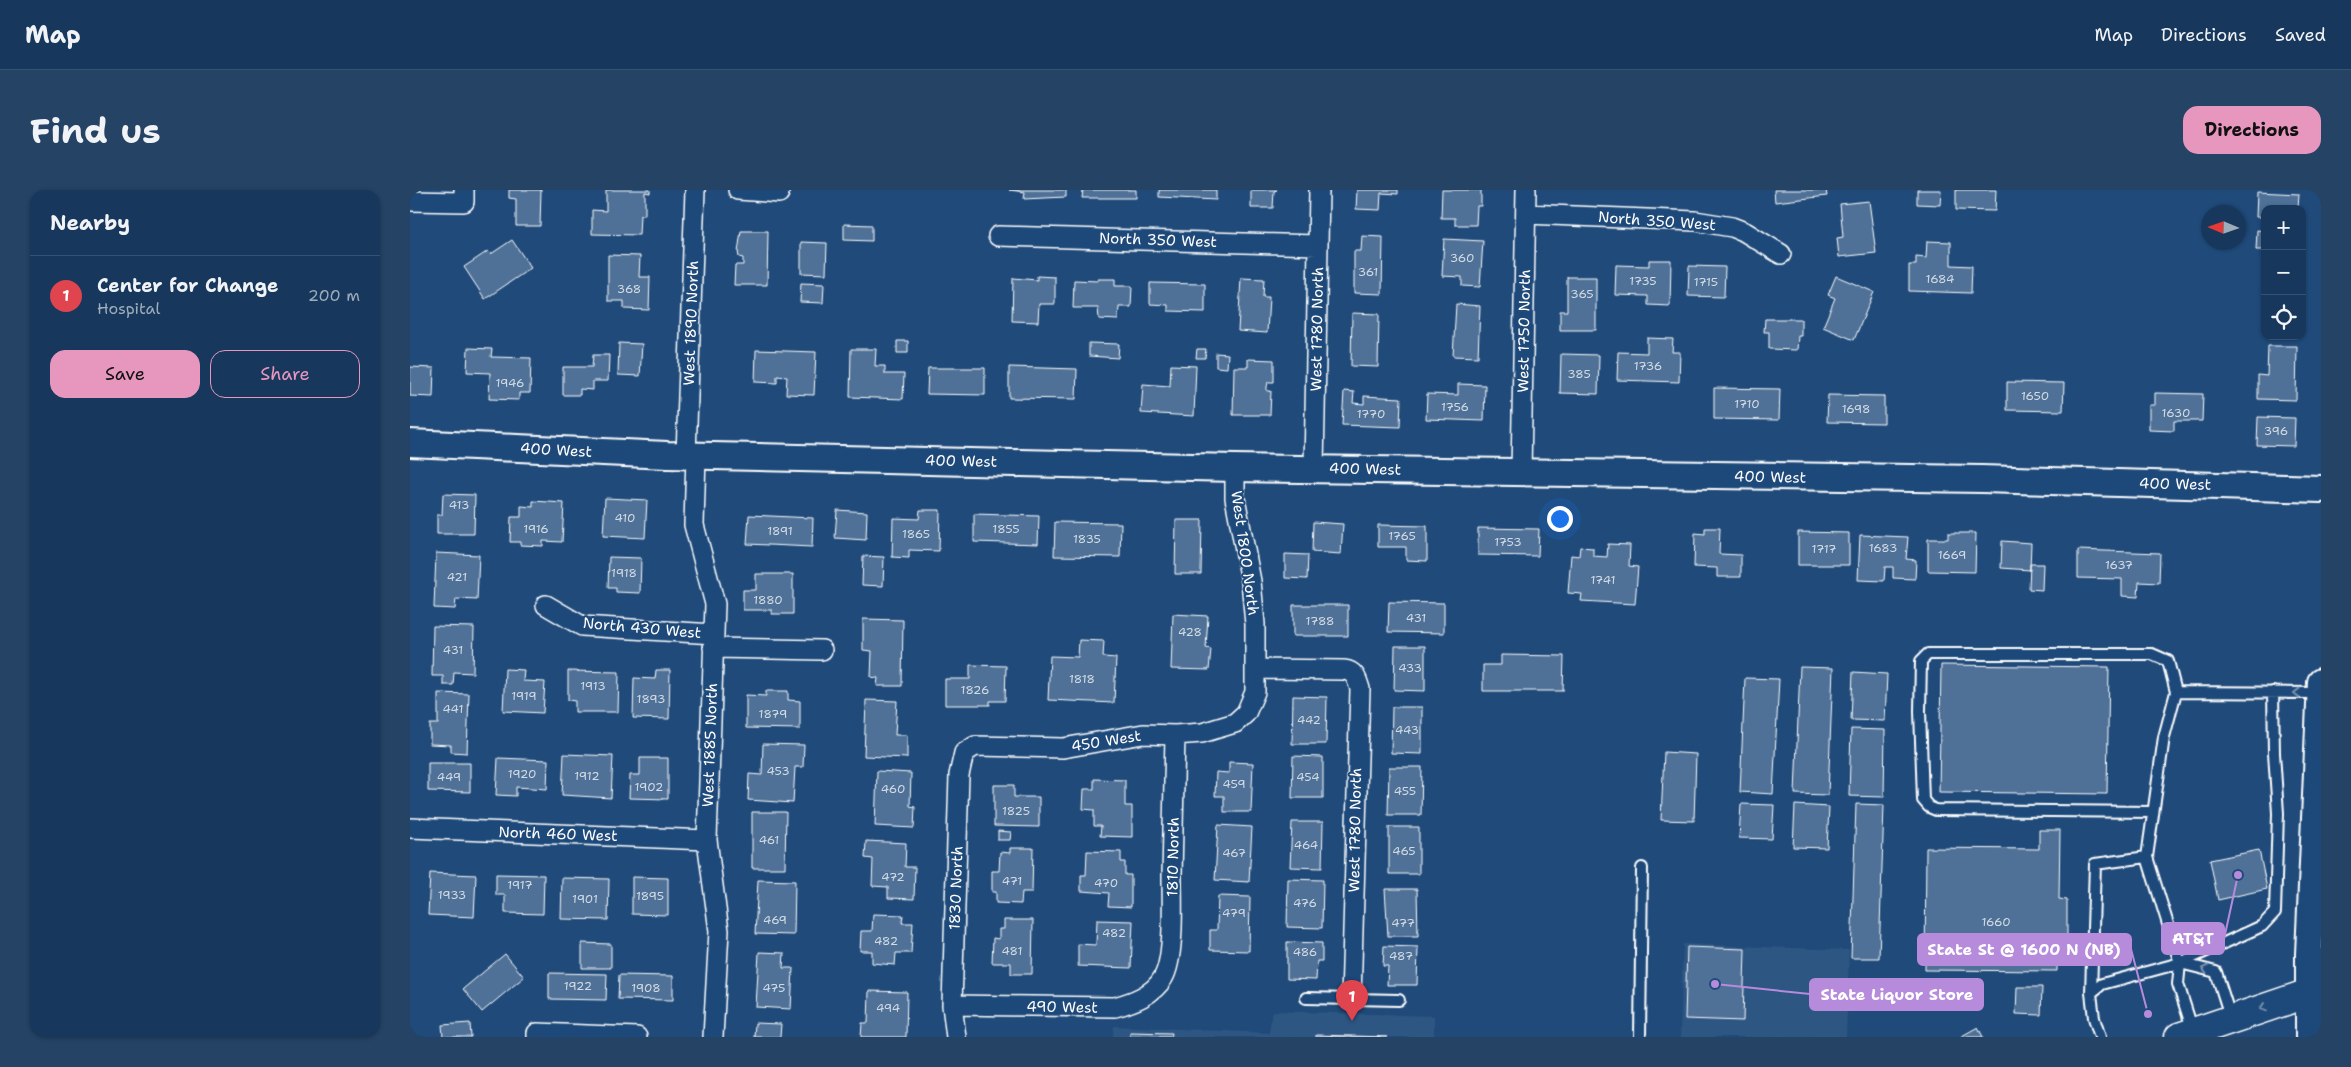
<!DOCTYPE html>
<html lang="en">
<head>
<meta charset="utf-8">
<style>
  :root { --surface:#17385c; --page:#244365; --text:#f1f3f6; --muted:#9eacbb; --line:#365272; --accent:#e797bd }
  body { margin:0; font-family:"Shantell Sans",sans-serif; background:var(--page); color:var(--text) }
  .controls { position:absolute; right:15px; top:15px; display:grid; overflow:hidden; border-radius:10px; box-shadow:0 1px 4px #0004 }
  .controls button { width:45px; height:45px; display:grid; place-items:center; padding:0; border:0; border-bottom:1px solid var(--line); background:var(--surface); color:var(--text); font:25px sans-serif }
  .compass { position:absolute; left:1791px; top:15px; width:45px; height:45px; border-radius:50%; background:var(--surface); box-shadow:0 1px 4px #0004; rotate:272deg }
  .you { position:absolute; left:1149px; top:328px; width:18px; height:18px; margin:-12px; border:4px solid #fff; border-radius:50%; background:#1a73e8; box-shadow:0 0 0 8px #1a73e833 }
  .badge { display:grid; place-items:center; width:32px; height:32px; border-radius:50%; background:var(--accent); color:#fff; font-size:16px; font-weight:700 }
  .pin { position:absolute; translate:-50% -41px; filter:drop-shadow(0 1px 2px #0008) }
  .pin::after { content:''; position:absolute; top:26px; width:18px; height:15px; background:inherit; clip-path:polygon(0 0,100% 0,50% 100%) }
  .list { margin:0; padding:0; list-style:none }
  h2 { display:flex; justify-content:space-between; align-items:center; height:65px; margin:0; padding:0 20px; font-size:21px }
  h2 small { font-size:16px; font-weight:400; color:var(--muted) }
  .list li { display:grid; grid-template-columns:32px 1fr auto; gap:15px; align-items:center; box-sizing:border-box; height:80px; padding:0 20px; border-top:1px solid var(--line) }
  .list b { display:block; font-size:19px; white-space:nowrap }
  .list p { margin:0; font-size:16px; white-space:nowrap; color:var(--muted) }
  .list em { font-size:16px; font-style:normal; color:var(--muted) }
  .actions { display:flex; gap:10px; padding:15px 20px }
  .actions a { flex:1; padding:11px 0; border:1px solid var(--accent); border-radius:15px; text-align:center; font-size:18px; color:var(--accent) }
  .actions .main { background:var(--accent); color:#111 }
  .icon { flex:none; width:28px; height:28px; fill:none; stroke:currentColor; stroke-width:2; stroke-linecap:round; stroke-linejoin:round }
  .map { position:relative; flex:none; width:1911px; height:847px; overflow:hidden; border-radius:15px }
  header { display:flex; align-items:center; gap:30px; box-sizing:border-box; height:70px; padding:0 25px; background:var(--surface); border-bottom:1px solid var(--line) }
  header strong { font-size:24px }
  nav { display:flex; gap:28px; margin-inline-start:auto; font-size:18px }
  .intro { display:flex; align-items:center; justify-content:space-between; box-sizing:border-box; height:120px; padding:0 30px }
  h1 { margin:0; font-size:35px }
  .button { padding:12px 22px; border-radius:15px; background:var(--accent); color:#111; font-size:18px; font-weight:700 }
  main { display:flex; gap:30px; padding:0 30px }
  aside { flex:1; background:var(--surface); border-radius:15px; box-shadow:0 1px 4px #0004 }
  .map>svg:first-child { display:block }
  .built { fill:#2e5683 }
  .building { fill:#507197; stroke:#fff }
  .lines { fill:none; stroke-linecap:round; stroke-linejoin:round }
  .lane-casing { stroke:#fff; stroke-width:14 }
  .street-casing { stroke:#fff; stroke-width:22 }
  .secondary-casing { stroke:#fff; stroke-width:30 }
  .primary-casing { stroke:#fff; stroke-width:31 }
  .lane { stroke:#1f4a7a; stroke-width:10 }
  .street { stroke:#1f4a7a; stroke-width:19 }
  .secondary { stroke:#1f4a7a; stroke-width:26 }
  .primary { stroke:#1f4a7a; stroke-width:28 }
  .oneway { stroke:#7992af }
  .labels { text-anchor:middle; stroke-width:4; stroke-linejoin:round; paint-order:stroke }
  .number-label { font-size:12px; fill:#d3dce5 }
  .street-label { font-size:15px; fill:#fff; stroke:#1f4a7a }
  .leader { fill:none; stroke:#b68bdc; stroke-width:2 }
  .callout-dot { fill:#b68bdc; stroke:#1f4a7a; stroke-width:2 }
  .callout { fill:#b68bdc; stroke:#b68bdc; stroke-width:2 }
  .callout-label { font-size:16px; text-anchor:middle; font-weight:bold; fill:#fff }
</style>
</head>
<body>
<header>
<strong>Map</strong>
<nav><a>Map</a><a>Directions</a><a>Saved</a></nav>
</header>
<div class="intro"><h1>Find us</h1><a class="button">Directions</a></div>
<main>
<aside>
<h2>Nearby<small></small></h2>
<ul class="list">
<li><span class="badge" style="background:#e0444e">1</span><div><b>Center for Change</b><p>Hospital</p></div><em>200 m</em></li>
</ul>
<div class="actions"><a class="main">Save</a><a>Share</a></div>
</aside>
<div class="map">
<svg width="1911" height="847" viewBox="0 0 1911 847">
  <rect width="100%" height="100%" fill="#1f4a7a"/>
  <filter id="ink" filterUnits="userSpaceOnUse"><feTurbulence type="fractalNoise" baseFrequency=".02" numOctaves="2"/><feDisplacementMap in="SourceGraphic" scale="10" xChannelSelector="R" yChannelSelector="G"/><feConvolveMatrix kernelMatrix="1 2 1 2 8 2 1 2 1" color-interpolation-filters="sRGB"/></filter>
  <g filter="url(#ink)">
    <path class="built" d="M1273,754L1439,760L1436,847H1270Z
      M862,821L1024,826V847H703L704,836L859,843Z"/>
    <path class="building" d="M99,0H131L130,36H106V9L99,8Z
      M196,0H240V3L235,2V25H230L229,45L182,44V20L196,21Z
      M599,0H656V7L614,9L615,2Z
      M673,0H726V8H672Z
      M749,0H806V10L749,7Z
      M841,0H867L864,1L863,18H841Z
      M947,0H988V4L971,3L970,20L946,19Z
      M1032,0H1071V16H1067L1066,35H1045V28H1031Z
      M1364,0H1416L1417,6L1365,12Z
      M1507,0H1531L1530,15L1507,14Z
      M1546,0H1586L1585,21L1546,20Z
      M1847,2L1889,4L1888,19H1855V27H1846Z
      M1459,11L1466,63L1429,67L1427,48L1433,47L1430,14Z
      M434,34L462,35V51L434,50Z
      M1847,40L1855,41V60H1846Z
      M331,41H358L357,95H324L325,75H333V68L329,67L328,62Z
      M952,46L973,47L972,104L944,103V61H951Z
      M1034,49L1073,51L1070,97L1052,96V87L1032,86Z
      M102,50L121,78L75,109L54,77L78,61L81,64Z
      M1517,51L1541,52V75L1562,76L1561,103L1499,101V75H1506V67L1516,68Z
      M391,52L417,53L416,84L391,83Z
      M198,65L230,66L229,87H240L239,120L214,119V111H198Z
      M1239,70H1261L1260,116L1238,115V106L1205,105L1206,75L1239,76Z
      M1279,76L1315,77L1314,107L1278,106Z
      M627,86L645,87V114H629L628,132L602,131L603,88L627,90Z
      M1426,86L1464,102L1444,150L1413,137L1425,108L1418,105Z
      M1157,87H1186V140H1150V121H1157Z
      M831,88L854,89L853,107H859L857,143L828,141Z
      M688,89H705V96H722L721,117H709L708,130L689,129L688,118H663L664,90L688,91Z
      M391,93L414,94L413,113L390,112Z
      M740,93L795,94V122L758,121V115L740,114Z
      M1046,114L1070,116L1068,167L1043,166Z
      M942,123L969,124L968,177L941,176Z
      M1355,129H1391V146H1388L1387,160L1359,159V142H1354Z
      M1237,148L1263,149L1262,162H1270L1269,192L1207,190L1208,162L1237,163Z
      M487,151H498V163H487Z
      M209,153L232,154L230,186L208,185Z
      M679,153L709,154L708,168L679,166Z
      M1858,156H1887L1886,210L1848,209V185L1857,186Z
      M58,158L82,159L81,167L121,168L120,203H109V210L79,209L80,183L57,182Z
      M441,159H466L465,176H475V184H494L493,209L440,207Z
      M787,159H796L795,168H786Z
      M346,160L406,162L404,205L376,204L377,187L367,186V193L345,192Z
      M806,163L818,164L817,178L806,177Z
      M1151,164L1189,165L1188,204L1150,203Z
      M183,165H199L198,191H183V200L170,199V205H153V177H182Z
      M838,169L864,170V192H858L857,197V201H861L860,225H823L824,177H838Z
      M761,175L786,176L784,226L731,223L733,194L760,196Z
      M0,177L24,178L23,207L0,206Z
      M599,177L667,179L666,209L599,208Z
      M518,178H575V205L517,204Z
      M1597,192L1654,193L1653,221L1597,220Z
      M1048,194L1075,195L1074,231L1016,229L1017,204L1048,205Z
      M1304,198L1370,199L1369,230L1304,229Z
      M934,201L944,202L943,213L954,214V206L991,208L990,237L932,235Z
      M1745,203L1793,204L1792,231H1764V241L1739,240V215H1745Z
      M1418,205L1474,206V233L1417,232Z
      M1848,227L1885,228L1884,256L1847,255Z
      M33,304L65,305L64,344H27V325H32Z
      M195,308L237,310L235,348L193,346Z
      M123,311L154,313L152,352L133,351V356L110,355V352H100L101,327H111V316L123,317Z
      M427,320L457,322L456,350L425,348Z
      M510,320H530L529,361L499,360V368L482,367L483,328L509,329Z
      M564,324L629,326L628,354L564,352Z
      M339,325L403,328L402,357L337,354Z
      M766,330H792L791,384H765Z
      M645,332L711,333L710,367L644,366Z
      M903,332L933,334L931,364L902,362Z
      M968,335L1017,336V371L996,370V357H968Z
      M1068,338L1129,339L1128,366L1068,365Z
      M1295,338H1310L1309,364L1331,365V387H1307V378L1284,377L1285,343L1295,344Z
      M1388,342L1439,343V375H1388Z
      M1538,343H1566L1565,382L1518,381V349H1538Z
      M1450,345L1498,347L1496,369L1506,370L1505,389L1483,388V377H1475L1474,391L1448,390Z
      M1592,351L1621,353L1620,380L1591,378Z
      M1198,354L1220,355L1219,376L1228,377L1225,414L1171,411L1172,404L1158,403L1161,365L1169,366L1170,357L1183,358V366L1197,367Z
      M1668,360L1750,363L1749,393L1729,392L1728,407L1712,406V389L1668,388Z
      M26,363L69,365L67,410L46,409L45,419L24,418Z
      M875,364L898,365L897,389L875,388Z
      M453,366L474,367L473,396L452,395Z
      M199,367L231,368L230,403L206,402V398H198Z
      M1620,374H1633L1632,400L1619,399Z
      M346,384H383V424H362V420H333V400H346Z
      M979,412L1034,413V443L978,442Z
      M883,415H938V446H883Z
      M763,424L798,426L796,458L801,459L799,480L761,479Z
      M453,429L493,430L492,496H467L468,488L461,487L462,461L453,460Z
      M23,436L64,437L63,483L44,482L43,495H33V486H22Z
      M669,450L694,451L693,467L706,468L704,513L638,510L640,466L668,467Z
      M985,456H1015V501L984,500Z
      M1091,465L1154,466L1153,501H1073V475H1091Z
      M560,475L596,476L595,511H580V515H535V489H560Z
      M1531,475L1699,477L1697,604L1529,602Z
      M1390,477L1423,478L1418,605L1385,604Z
      M95,479L114,480L113,491L135,492L133,523L93,521Z
      M246,480H260L259,529L223,528L224,488L245,489Z
      M158,481L209,482L208,522H165V511L158,510Z
      M1443,482L1477,484L1475,531L1441,530Z
      M1335,488L1369,489L1363,604L1330,602Z
      M356,501H378V510L390,511V539L336,538V505L356,506Z
      M28,503L59,504L57,563L41,562V555L20,554V534H28Z
      M883,506L917,507L916,554H882Z
      M456,510L487,511L485,545H497V568L454,566Z
      M982,517H1012V564L981,563Z
      M1441,539L1475,540L1474,607L1439,606Z
      M353,554L394,555L393,577H385L383,613L338,610L339,584L352,585Z
      M1254,562L1286,564L1284,631L1251,630Z
      M154,564L203,566L201,608L152,605Z
      M883,566L913,567V608H882Z
      M88,568L138,570L137,599L106,597V606L86,605Z
      M230,568H258V609L219,608L220,585H230Z
      M819,572L843,573L841,622H814V606H805L806,582L819,583Z
      M18,573H60V602L18,601Z
      M979,577H1012L1011,625H978Z
      M467,581L501,583L500,616L505,617L504,638L465,636Z
      M684,589L715,590V616H722V647L690,646L691,636H684V620L673,619L674,599H684Z
      M584,595H604V607H629V637L584,636Z
      M1331,614L1364,615L1362,649L1329,648Z
      M1446,614L1474,615L1469,768H1441Z
      M1385,615L1419,617L1417,658L1383,657Z
      M342,622H376L375,678H342Z
      M882,632H913L912,678L880,677Z
      M808,635L842,637L839,692L805,690Z
      M979,637H1009V684H979Z
      M1629,640H1650L1649,709L1657,710V755L1647,754V781L1515,780L1516,658L1629,659Z
      M588,641L601,642L600,650H588Z
      M456,651L496,653L495,677H505L504,709L478,708V697L462,696L463,669L455,668Z
      M600,658H623L622,702H612L611,714L586,713V702H582V681H589L590,662L600,663Z
      M1849,660L1857,699L1808,710L1800,670Z
      M677,661L711,662V672H715V685H721V717L698,716L699,703L671,701V685H676Z
      M20,683L66,685L64,727L18,725Z
      M86,684L134,685L133,724L95,723V705H86Z
      M222,687L258,688V725L222,724Z
      M152,688L199,689L198,730L151,729Z
      M878,689L913,690L912,738L877,737Z
      M348,690L385,691L384,745L345,744Z
      M975,699H1007L1008,746H978Z
      M808,706L840,707L839,761L800,760V740H807Z
      M463,724L493,725L492,733H503L501,763H486L485,775L462,773V761H450L451,741H462Z
      M594,730H623L622,784H601V773H582L583,748L589,749V739H594Z
      M687,730L723,731L721,778L668,776V754L686,755Z
      M877,752L912,753V771H907L906,790L877,789Z
      M172,753L201,754V778H172Z
      M974,756L1008,757L1007,795H977L978,776H973Z
      M1277,757L1335,759L1333,831L1275,829Z
      M349,762L374,763L373,778H383L381,819L346,817Z
      M95,764L114,787L72,822L53,799Z
      M139,783L197,784L196,810L139,809Z
      M209,785L263,786V810L208,809Z
      M1607,797H1632L1631,825L1606,824Z
      M459,801L497,802L496,847H451L452,833H458Z
      M60,833L61,847H33L32,835Z
      M345,833L371,834L370,847H344Z
      M1568,837L1573,847H1550Z
      M720,842L762,843L761,847H720Z
      M906,845L977,847H906Z"/>
    <g class="lines">
      <g class="lane-casing">
        <path id="lane" d="M1743,622L1526,620L1519,617L1513,610L1510,521L1511,471L1518,464H1742L1758,471L1766,502
          M1770,773L1806,782L1821,829
          M1681,803L1685,674L1737,667
          M896,808L989,810
          M1783,841L1768,794L1770,773L1737,667L1754,547L1766,502L1910,503
          M1230,847L1232,678
          M1690,847L1684,828L1681,803L1692,794L1770,773L1852,736L1865,722L1868,623L1864,563L1863,502"/>
      </g>
      <g class="street-casing">
        <path id="street" d="M328,0L369,3
          M0,11L54,12V0
          M1116,24L1285,31L1322,37L1335,42L1371,64
          M588,46L907,55
          M276,265L285,0
          M286,265L284,335L305,414L297,650L309,741L303,847
          M904,279L909,0
          M1111,282L1116,0
          M136,415L172,436L304,444
          M303,458L412,460
          M845,479L934,480C945,481 947,489 950,499L941,809
          M0,638L297,650
          M542,815L705,817C723,812 743,805 753,788C765,768 762,711 762,686C763,639 764,592 765,545
          M127,847V843L227,847
          M546,847L542,815L549,585L554,563L565,556L653,558L733,544L765,545L792,543L825,533L836,523L845,502V434L841,391L825,308V278"/>
      </g>
      <g class="secondary-casing">
        <path id="secondary" d="M0,253L257,265L825,278L1572,289L1911,299
          M1899,847V764L1911,492"/>
      </g>
      <g class="primary-casing">
        <path id="primary" d="M1769,847L1911,799"/>
      </g>
      <use href="#lane" class="lane"/>
      <use href="#street" class="street"/>
      <use href="#secondary" class="secondary"/>
      <use href="#primary" class="primary"/>
    </g>
    <defs><path id="oneway-chevron" d="M-2-3.5L2.5 0L-2 3.5" fill="none" stroke-width="1.6" stroke-linecap="round" stroke-linejoin="round" transform="scale(1.25)"/></defs>
    <g class="oneway">
      <use href="#oneway-chevron" transform="translate(1887 503) rotate(-180)"/>
      <use href="#oneway-chevron" transform="translate(1795 779) rotate(-167)"/>
      <use href="#oneway-chevron" transform="translate(1853 818) rotate(161)"/>
    </g>
  </g>
  <g class="labels">
    <g class="number-label">
      <text x="1052" y="72">360</text>
      <text x="958" y="86">361</text>
      <text x="1530" y="93">1684</text>
      <text x="1233" y="95">1735</text>
      <text x="1296" y="96">1715</text>
      <text x="219" y="103">368</text>
      <text x="1172" y="108">365</text>
      <text x="1238" y="180">1736</text>
      <text x="1169" y="188">385</text>
      <text x="100" y="197">1946</text>
      <text x="1625" y="210">1650</text>
      <text x="1337" y="218">1710</text>
      <text x="1045" y="221">1756</text>
      <text x="1446" y="223">1698</text>
      <text x="1766" y="227">1630</text>
      <text x="961" y="228">1770</text>
      <text x="1866" y="245">396</text>
      <text x="49" y="319">413</text>
      <text x="215" y="332">410</text>
      <text x="126" y="343">1916</text>
      <text x="596" y="343">1855</text>
      <text x="370" y="345">1891</text>
      <text x="506" y="348">1865</text>
      <text x="992" y="350">1765</text>
      <text x="677" y="353">1835</text>
      <text x="1098" y="356">1753</text>
      <text x="1473" y="362">1683</text>
      <text x="1414" y="363">1717</text>
      <text x="1542" y="369">1669</text>
      <text x="1709" y="379">1637</text>
      <text x="214" y="387">1918</text>
      <text x="47" y="391">421</text>
      <text x="1193" y="394">1741</text>
      <text x="358" y="414">1880</text>
      <text x="1006" y="432">431</text>
      <text x="910" y="435">1788</text>
      <text x="780" y="446">428</text>
      <text x="43" y="464">431</text>
      <text x="1000" y="482">433</text>
      <text x="672" y="493">1818</text>
      <text x="183" y="500">1913</text>
      <text x="565" y="504">1826</text>
      <text x="114" y="510">1919</text>
      <text x="241" y="513">1893</text>
      <text x="43" y="523">441</text>
      <text x="363" y="528">1879</text>
      <text x="899" y="534">442</text>
      <text x="997" y="544">443</text>
      <text x="368" y="585">453</text>
      <text x="112" y="588">1920</text>
      <text x="177" y="590">1912</text>
      <text x="39" y="591">449</text>
      <text x="898" y="591">454</text>
      <text x="824" y="598">459</text>
      <text x="239" y="601">1902</text>
      <text x="483" y="603">460</text>
      <text x="995" y="605">455</text>
      <text x="606" y="625">1825</text>
      <text x="359" y="654">461</text>
      <text x="896" y="659">464</text>
      <text x="994" y="665">465</text>
      <text x="824" y="667">467</text>
      <text x="483" y="691">472</text>
      <text x="602" y="695">471</text>
      <text x="696" y="697">470</text>
      <text x="110" y="699">1917</text>
      <text x="42" y="709">1933</text>
      <text x="240" y="710">1895</text>
      <text x="175" y="713">1901</text>
      <text x="895" y="717">476</text>
      <text x="824" y="727">479</text>
      <text x="365" y="734">469</text>
      <text x="1586" y="736">1660</text>
      <text x="993" y="737">477</text>
      <text x="704" y="747">482</text>
      <text x="476" y="755">482</text>
      <text x="602" y="765">481</text>
      <text x="895" y="766">486</text>
      <text x="991" y="770">487</text>
      <text x="168" y="800">1922</text>
      <text x="236" y="802">1908</text>
      <text x="364" y="802">475</text>
      <text x="478" y="822">494</text>
    </g>
    <g class="street-label">
      <text transform="translate(1247 31) rotate(4)" y="5">North 350 West</text>
      <text transform="translate(748 50) rotate(2)" y="5">North 350 West</text>
      <text transform="translate(281 133) rotate(-88)" y="5">West 1890 North</text>
      <text transform="translate(907 139) rotate(-89)" y="5">West 1780 North</text>
      <text transform="translate(1114 141) rotate(-89)" y="5">West 1750 North</text>
      <text transform="translate(146 260) rotate(3)" y="5">400 West</text>
      <text transform="translate(551 271) rotate(1)" y="5">400 West</text>
      <text transform="translate(955 279) rotate(1)" y="5">400 West</text>
      <text transform="translate(1360 287) rotate(1)" y="5">400 West</text>
      <text transform="translate(1765 294) rotate(1)" y="5">400 West</text>
      <text transform="translate(835 363) rotate(82)" y="5">West 1800 North</text>
      <text transform="translate(232 438) rotate(5)" y="5">North 430 West</text>
      <text transform="translate(696 551) rotate(-9)" y="5">450 West</text>
      <text transform="translate(300 555) rotate(-88)" y="5">West 1885 North</text>
      <text transform="translate(945 640) rotate(-89)" y="5">West 1780 North</text>
      <text transform="translate(148 644) rotate(2)" y="5">North 460 West</text>
      <text transform="translate(763 667) rotate(-89)" y="5">1810 North</text>
      <text transform="translate(546 698) rotate(-88)" y="5">1830 North</text>
      <text transform="translate(652 817) rotate(1)" y="5">490 West</text>
    </g>
  </g>
  <path class="leader" d="M1828 685L1814 749M1738 824L1721 759M1305 794L1400 804"/>
  <g class="callout-dot">
    <circle cx="1828" cy="685" r="5"/>
    <circle cx="1738" cy="824" r="5"/>
    <circle cx="1305" cy="794" r="5"/>
  </g>
  <g class="callout">
    <rect x="1752" y="733" width="62" height="31" rx="5"/>
    <rect x="1508" y="744" width="213" height="31" rx="5"/>
    <rect x="1400" y="789" width="173" height="31" rx="5"/>
  </g>
  <g class="callout-label">
    <text x="1783" y="754">AT&amp;T</text>
    <text x="1614" y="765">State St @ 1600 N (NB)</text>
    <text x="1487" y="810">State Liquor Store</text>
  </g>
</svg>
<div class="controls">
<button>+</button>
<button>−</button>
<button><svg class="icon" aria-label="locate" viewBox="0 0 24 24"><circle cx="12" cy="12" r="6"/><path d="M12 2v4M12 18v4M2 12h4M18 12h4"/></svg></button>
</div>
<svg class="compass" viewBox="-18 -18 36 36"><path d="M0-13l5 13h-10z" fill="#e53935"/><path d="M0 13l5-13h-10z" fill="#9eacbb"/></svg>
<div class="you"></div>
<div class="pin badge" style="left:942px;top:831px;background:#e0444e">1</div>
</div>
</main>
</body>
</html>
